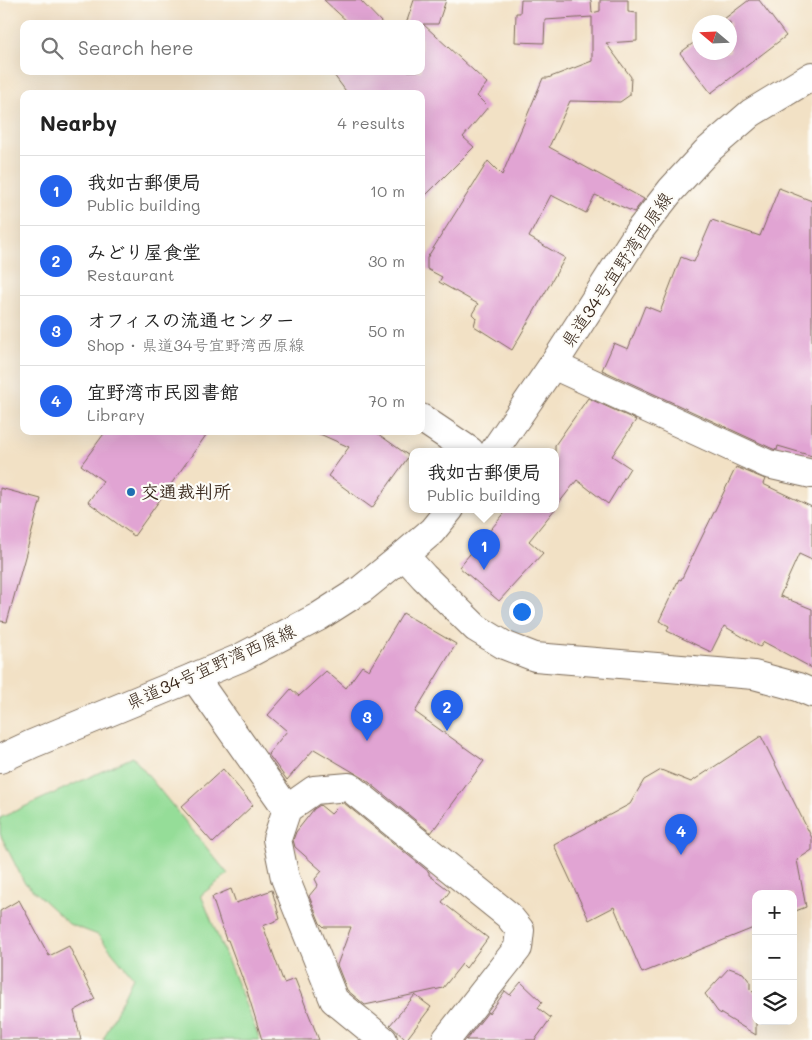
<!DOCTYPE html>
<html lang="en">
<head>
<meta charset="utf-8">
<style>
  :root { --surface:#fff; --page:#f2f2f2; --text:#222; --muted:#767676; --line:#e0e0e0; --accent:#2563eb }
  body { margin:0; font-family:Mali,"Klee One",sans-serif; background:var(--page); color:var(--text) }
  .controls { position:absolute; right:15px; bottom:15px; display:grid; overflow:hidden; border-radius:10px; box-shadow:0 5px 20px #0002 }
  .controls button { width:45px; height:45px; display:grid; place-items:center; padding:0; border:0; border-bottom:1px solid var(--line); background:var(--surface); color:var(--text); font:25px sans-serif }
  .compass { position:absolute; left:692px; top:15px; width:45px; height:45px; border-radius:50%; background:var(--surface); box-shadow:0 5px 20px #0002; rotate:289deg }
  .you { position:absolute; left:521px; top:611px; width:18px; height:18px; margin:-12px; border:4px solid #fff; border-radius:50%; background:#1a73e8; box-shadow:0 0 0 8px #1a73e833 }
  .badge { display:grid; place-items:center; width:32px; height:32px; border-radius:50%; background:var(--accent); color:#fff; font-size:16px; font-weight:700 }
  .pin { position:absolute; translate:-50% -41px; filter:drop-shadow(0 1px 2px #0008) }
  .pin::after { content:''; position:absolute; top:26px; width:18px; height:15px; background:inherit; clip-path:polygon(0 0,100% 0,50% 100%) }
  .popup { position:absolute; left:409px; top:448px; width:150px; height:65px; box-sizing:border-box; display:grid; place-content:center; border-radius:10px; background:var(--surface); filter:drop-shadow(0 1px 4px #0005); font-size:16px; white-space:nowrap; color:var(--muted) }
  .popup b { font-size:19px; color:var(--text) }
  .popup::after { content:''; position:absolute; left:50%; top:100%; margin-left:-10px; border:10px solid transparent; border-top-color:var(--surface) }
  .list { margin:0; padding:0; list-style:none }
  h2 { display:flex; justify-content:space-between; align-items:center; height:65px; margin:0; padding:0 20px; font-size:21px }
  h2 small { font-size:16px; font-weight:400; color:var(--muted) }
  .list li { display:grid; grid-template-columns:32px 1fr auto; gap:15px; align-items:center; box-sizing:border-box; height:70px; padding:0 20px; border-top:1px solid var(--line) }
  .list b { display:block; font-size:19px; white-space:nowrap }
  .list p { margin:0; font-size:16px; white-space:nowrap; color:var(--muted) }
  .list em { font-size:16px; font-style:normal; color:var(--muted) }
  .icon { flex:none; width:28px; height:28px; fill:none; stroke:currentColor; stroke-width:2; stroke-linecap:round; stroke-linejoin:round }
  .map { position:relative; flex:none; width:812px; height:1040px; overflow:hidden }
  .search { position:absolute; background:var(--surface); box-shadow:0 5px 20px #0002; left:20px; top:20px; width:405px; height:55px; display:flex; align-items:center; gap:12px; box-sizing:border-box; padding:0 18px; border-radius:10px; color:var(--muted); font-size:19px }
  .panel { position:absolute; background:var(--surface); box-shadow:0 5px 20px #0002; left:20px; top:90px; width:405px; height:345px; border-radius:10px }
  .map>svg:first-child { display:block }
  .green { fill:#95dd98; stroke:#68845b }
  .building { fill:#e1a4d3 }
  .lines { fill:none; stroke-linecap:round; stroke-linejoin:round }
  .minor-casing { stroke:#7b6a58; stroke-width:30 }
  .secondary-casing { stroke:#7b6a58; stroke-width:30 }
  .minor { stroke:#fff; stroke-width:28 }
  .secondary { stroke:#fff; stroke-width:28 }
  .poi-dot { fill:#1f6fb2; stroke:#fdfcf7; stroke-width:2 }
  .labels { text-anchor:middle; stroke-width:4.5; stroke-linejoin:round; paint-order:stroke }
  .street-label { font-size:18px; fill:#3b2a1e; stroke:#fdfcf7 }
  .poi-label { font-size:18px; font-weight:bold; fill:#3b2a1e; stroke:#fdfcf7; text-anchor:start }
</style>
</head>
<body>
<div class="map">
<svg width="812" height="1040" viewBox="0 0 812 1040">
  <rect width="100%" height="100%" fill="#fdfcf7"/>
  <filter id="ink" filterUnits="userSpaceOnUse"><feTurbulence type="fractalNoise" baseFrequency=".02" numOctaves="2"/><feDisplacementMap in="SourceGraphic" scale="10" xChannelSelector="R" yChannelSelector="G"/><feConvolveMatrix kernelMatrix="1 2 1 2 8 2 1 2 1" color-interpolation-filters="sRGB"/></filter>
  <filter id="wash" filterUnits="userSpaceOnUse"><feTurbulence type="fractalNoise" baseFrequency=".0096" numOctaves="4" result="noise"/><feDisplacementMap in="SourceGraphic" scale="20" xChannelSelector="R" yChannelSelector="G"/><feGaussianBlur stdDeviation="1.12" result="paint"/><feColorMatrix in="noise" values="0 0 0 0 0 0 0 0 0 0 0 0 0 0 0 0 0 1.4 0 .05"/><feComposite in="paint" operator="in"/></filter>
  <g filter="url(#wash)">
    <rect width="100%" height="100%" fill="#f2e1c5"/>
    <path class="green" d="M133,757L228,874L201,895L260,1040H103L133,977L98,935L69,924L24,882L0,834V818Z"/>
    <g id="blocks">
      <path class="building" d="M324,0H360L383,24H350Z
        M414,0H446L438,24H423L487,83L477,96L488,107L463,137L474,147L421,200V94H348L331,71H421V24H406Z
        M521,0H591L592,13L600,11V0H628V12L637,13V41L606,43L631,77L630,95L620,102L570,101L549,147L644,199L634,212L595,195L586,213L551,195L529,237L565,258L512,350L474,326L476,318L472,314L478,304L439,282L442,277L427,269V258L488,161L502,175L543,78H548L592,61V17L545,20L544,43L515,42L516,13H520Z
        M749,0H759L786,36L711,93L680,53L700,38V52H730V22H720Z
        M779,188L812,201V456L778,446L777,450L773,449L602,370L614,343L628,349L645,306L660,312L681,257L694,262L712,220L760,236Z
        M588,398L636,420L612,456L630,468L608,504L577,480L555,508V445Z
        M106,431H209L134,536L88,502L103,481L81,465Z
        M313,431H374L409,456L372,508L328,476L349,447Z
        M736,467L765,479L763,484L812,507V560L799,554L780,596L812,609V668L764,642L760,647L724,626L711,652L667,631L669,626L659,621L679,579L681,580Z
        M0,488L41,499L7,622L0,621Z
        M508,509H555L529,541L543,553L499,601L459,567Z
        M403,613L456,644L415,712L484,761L431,833L365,779L314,749L287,780L268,754L287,731L268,715L291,689L299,696L326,671L346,688L362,666L369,670Z
        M761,736L812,838V850L797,860L806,907L793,912V894H756V927L642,973L614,907L589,920L554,845L630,804L644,780L661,770L691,782Z
        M223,769L253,805L213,843L181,807Z
        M342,803H344L429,872V875L450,891L442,902L488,938L466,968L462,964L443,988L365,1005L347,990L337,965L351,927H324L320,923L309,896L318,885L315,879L322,871L295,847L293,840L296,832L314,809L320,805L331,814Z
        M231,889L236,903L272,890L280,919L263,926L284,983L295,979L319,1040H262L247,991L228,940H226L212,897Z
        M19,900L49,956L69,946L95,999L74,1011L81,1040H0V911Z
        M729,968L743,973L750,982V989L756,995V1035L718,1012L705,994Z
        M521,982L542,1002L538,1008L551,1018L535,1040H466L488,1012L489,1014L505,991L510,995Z
        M415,995L431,1007L406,1040L390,1025Z"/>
    </g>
  </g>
  <g filter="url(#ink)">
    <use href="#blocks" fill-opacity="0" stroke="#7b6a58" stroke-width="1"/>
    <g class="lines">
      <g class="minor-casing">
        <path id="minor" d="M553,365L768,464L812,474
          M421,418L470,451
          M404,555L424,577L476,628L504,645L535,657L754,675L798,687L812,693
          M194,677L287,809
          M383,1040L334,1000L285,878L277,839L287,809L314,790L349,787L508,915L520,930L518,948L446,1040"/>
      </g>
      <g class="secondary-casing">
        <path id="secondary" d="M494,451L553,365L639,231L671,190L706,152L751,113L812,76
          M0,759L32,744L240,658L318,617L362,589L404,555L432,531L450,509"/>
      </g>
      <use href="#minor" class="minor"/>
      <use href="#secondary" class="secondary"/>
    </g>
  </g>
  <circle class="poi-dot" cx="131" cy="492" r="5"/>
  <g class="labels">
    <g class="street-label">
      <text transform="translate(617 270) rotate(-56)" y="6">県道34号宜野湾西原線</text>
      <text transform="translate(211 667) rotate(-24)" y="6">県道34号宜野湾西原線</text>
    </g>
    <g class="poi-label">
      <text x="141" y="498">交通裁判所</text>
    </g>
  </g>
</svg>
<div class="controls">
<button>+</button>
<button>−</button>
<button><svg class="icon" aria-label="layers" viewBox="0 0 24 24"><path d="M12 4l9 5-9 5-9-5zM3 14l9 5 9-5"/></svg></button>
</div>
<svg class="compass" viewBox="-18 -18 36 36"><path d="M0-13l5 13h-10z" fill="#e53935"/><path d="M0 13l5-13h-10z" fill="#767676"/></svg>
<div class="you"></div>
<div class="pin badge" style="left:484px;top:570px">1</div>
<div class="popup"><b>我如古郵便局</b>Public building</div>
<div class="pin badge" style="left:447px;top:731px">2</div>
<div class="pin badge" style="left:367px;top:741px">3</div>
<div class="pin badge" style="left:681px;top:855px">4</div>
<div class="search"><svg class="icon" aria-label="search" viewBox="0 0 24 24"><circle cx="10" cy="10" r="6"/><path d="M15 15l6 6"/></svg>Search here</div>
<section class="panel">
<h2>Nearby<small>4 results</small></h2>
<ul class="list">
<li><span class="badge">1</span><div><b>我如古郵便局</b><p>Public building</p></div><em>10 m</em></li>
<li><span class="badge">2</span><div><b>みどり屋食堂</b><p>Restaurant</p></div><em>30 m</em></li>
<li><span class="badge">3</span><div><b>オフィスの流通センター</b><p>Shop · 県道34号宜野湾西原線</p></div><em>50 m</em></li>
<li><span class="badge">4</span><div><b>宜野湾市民図書館</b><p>Library</p></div><em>70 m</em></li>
</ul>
</section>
</div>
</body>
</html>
